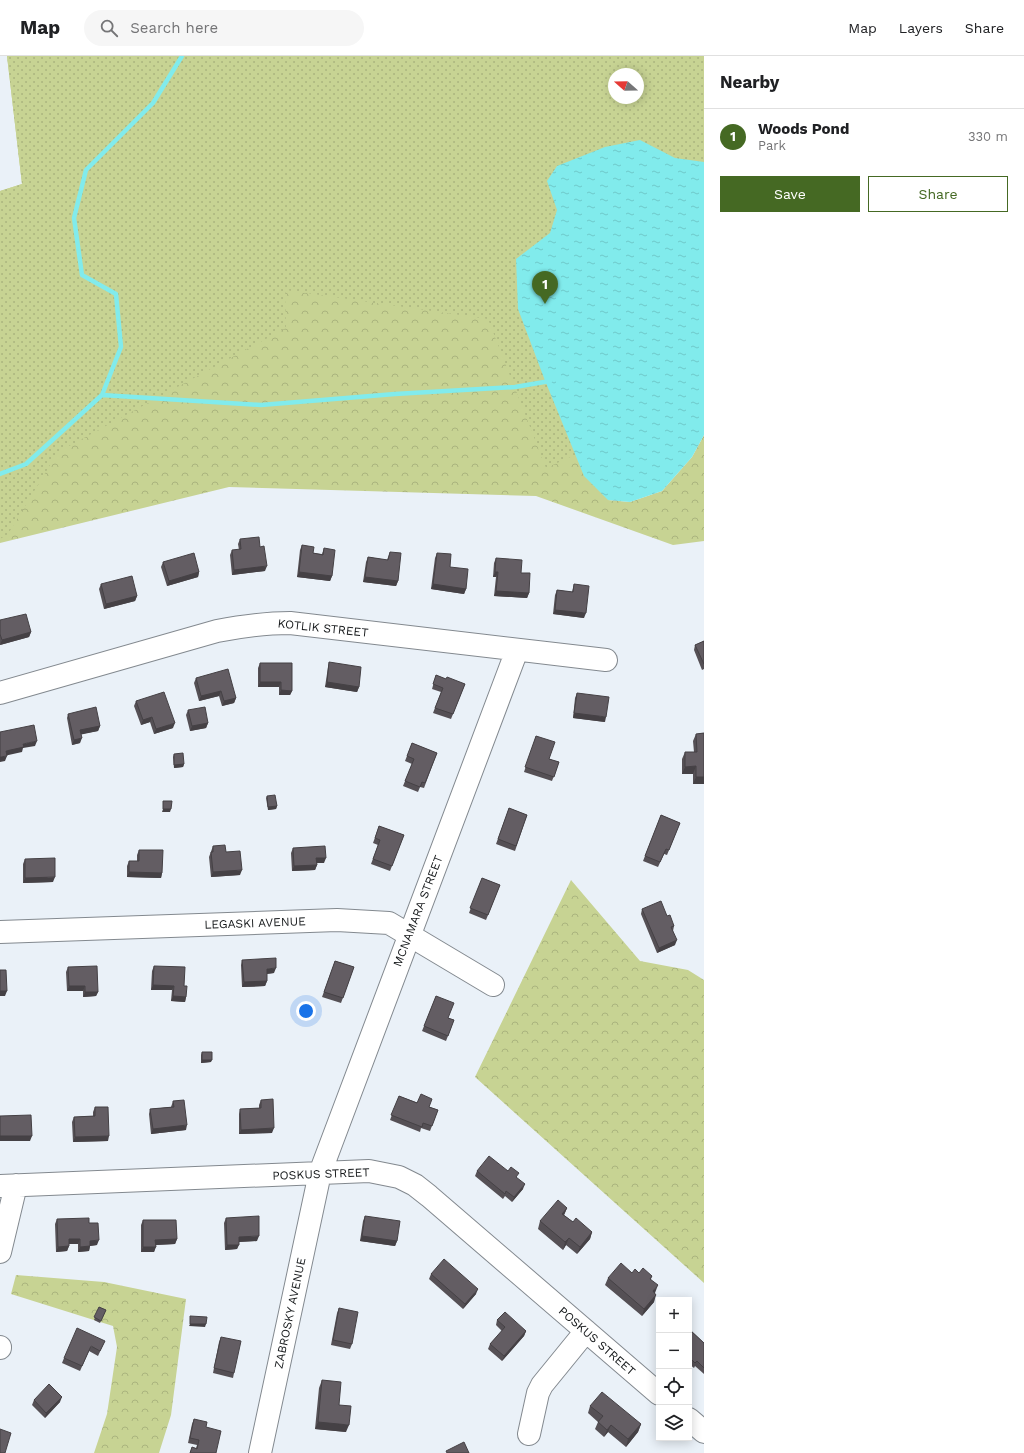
<!DOCTYPE html>
<html lang="en">
<head>
<meta charset="utf-8">
<style>
  :root { --surface:#fff; --page:#f6f6f6; --text:#202124; --muted:#757577; --line:#e0e0e0; --accent:#456923 }
  body { margin:0; font-family:"Work Sans",sans-serif; background:var(--page); color:var(--text) }
  .controls { position:absolute; right:12px; bottom:12px; display:grid; overflow:hidden; border-radius:0px; box-shadow:0 2px 10px #0003 }
  .controls button { width:36px; height:36px; display:grid; place-items:center; padding:0; border:0; border-bottom:1px solid var(--line); background:var(--surface); color:var(--text); font:20px sans-serif }
  .compass { position:absolute; left:608px; top:12px; width:36px; height:36px; border-radius:50%; background:var(--surface); box-shadow:0 2px 10px #0003; rotate:290deg }
  .you { position:absolute; left:306px; top:955px; width:14px; height:14px; margin:-10px; border:3px solid #fff; border-radius:50%; background:#1a73e8; box-shadow:0 0 0 6px #1a73e833 }
  .badge { display:grid; place-items:center; width:26px; height:26px; border-radius:50%; background:var(--accent); color:#fff; font-size:13px; font-weight:700 }
  .pin { position:absolute; translate:-50% -33px; filter:drop-shadow(0 1px 2px #0008) }
  .pin::after { content:''; position:absolute; top:21px; width:14px; height:12px; background:inherit; clip-path:polygon(0 0,100% 0,50% 100%) }
  .list { margin:0; padding:0; list-style:none }
  h2 { display:flex; justify-content:space-between; align-items:center; height:52px; margin:0; padding:0 16px; font-size:17px }
  h2 small { font-size:13px; font-weight:400; color:var(--muted) }
  .list li { display:grid; grid-template-columns:26px 1fr auto; gap:12px; align-items:center; box-sizing:border-box; height:56px; padding:0 16px; border-top:1px solid var(--line) }
  .list b { display:block; font-size:15px; white-space:nowrap }
  .list p { margin:0; font-size:13px; white-space:nowrap; color:var(--muted) }
  .list em { font-size:13px; font-style:normal; color:var(--muted) }
  .actions { display:flex; gap:8px; padding:12px 16px }
  .actions a { flex:1; padding:9px 0; border:1px solid var(--accent); border-radius:0px; text-align:center; font-size:14px; color:var(--accent) }
  .actions .main { background:var(--accent); color:#fff }
  .icon { flex:none; width:22px; height:22px; fill:none; stroke:currentColor; stroke-width:2; stroke-linecap:round; stroke-linejoin:round }
  .map { position:relative; flex:none; width:704px; height:1397px; overflow:hidden }
  header { display:flex; align-items:center; gap:24px; box-sizing:border-box; height:56px; padding:0 20px; background:var(--surface); border-bottom:1px solid var(--line) }
  header strong { font-size:19px }
  nav { display:flex; gap:22px; margin-inline-start:auto; font-size:14px }
  .search { width:280px; height:36px; background:var(--page); display:flex; align-items:center; gap:10px; box-sizing:border-box; padding:0 14px; border-radius:22px; color:var(--muted); font-size:15px }
  main { display:flex }
  aside { flex:1; background:var(--surface) }
  .map>svg:first-child { display:block }
  .forest { fill:url(#forest-crowns); fill-rule:evenodd }
  .park { fill:url(#park-dots); fill-rule:evenodd }
  .water { fill:url(#water-ripples) }
  .lines { fill:none; stroke-linecap:round; stroke-linejoin:round }
  .stream { stroke:#81ebec; stroke-width:4.5 }
  .minor-casing { stroke:#83898f; stroke-width:24 }
  .minor { stroke:#fff; stroke-width:22 }
  .wall { fill:#555055 }
  .shaded-wall { fill:#454145 }
  .building { fill:#635d63; stroke:#454145 }
  .labels { text-anchor:middle; stroke-width:4; stroke-linejoin:round; paint-order:stroke }
  .street-label { font-size:12px; fill:#15181a; stroke:#fff }
</style>
</head>
<body>
<header>
<strong>Map</strong>
<div class="search"><svg class="icon" aria-label="search" viewBox="0 0 24 24"><circle cx="10" cy="10" r="6"/><path d="M15 15l6 6"/></svg>Search here</div>
<nav><a>Map</a><a>Layers</a><a>Share</a></nav>
</header>
<main>
<div class="map">
<svg width="704" height="1397" viewBox="0 0 704 1397">
  <defs>
    <pattern id="forest-crowns" width="20" height="18" patternUnits="userSpaceOnUse"><rect width="20" height="18" fill="#c7d393"/><path d="M2 6a3 3 0 1 1 6 0M12 15a3 3 0 1 1 6 0" fill="none" stroke="#aab47e"/></pattern>
    <pattern id="park-dots" width="8" height="8" patternUnits="userSpaceOnUse"><rect width="8" height="8" fill="#c7d393"/><path d="M2 2h.1M6 6h.1" fill="none" stroke="#aab47e" stroke-width="1.8" stroke-linecap="round"/></pattern>
    <pattern id="water-ripples" width="26" height="14" patternUnits="userSpaceOnUse"><rect width="26" height="14" fill="#81ebec"/><path d="M2 4q2-2 4 0t4 0M15 11q2-2 4 0t4 0" fill="none" stroke="#6fc9ca"/></pattern>
  </defs>
  <rect width="100%" height="100%" fill="#eaf1f8"/>
  <path class="forest" d="M7,0H704L608,444L630,446L662,435L692,401L704,379V485L673,489L536,440L229,431L0,487V135L22,128ZM614,18H638V42H614Z
    M571,824L640,905L688,914L704,924V1227L475,1021Z
    M16,1219L104,1226L186,1243L171,1359L159,1397H94L107,1358L117,1291L113,1270L11,1238Z"/>
  <path class="park" d="M7,0H704V341L546,412L488,263L285,234L286,272L58,396L8,478L0,483V135L22,128ZM614,18H638V42H614Z"/>
  <path class="water" d="M640,84L675,102L704,106V379L692,401L662,435L630,446L608,444L584,420L544,322L518,253L516,203L550,177L557,154L547,125L557,110L605,91Z"/>
  <g class="lines">
    <path class="stream" d="M102,339L121,291L116,238L82,219L74,162L86,114L153,47L182,0
      M0,418L26,408L102,339L261,349L395,338L515,331L550,325"/>
    <g class="minor-casing">
      <path id="minor" d="M0,637L217,575C243,570 264,567 290,567L606,604
        M0,876L337,864L389,867L493,929
        M0,1130L369,1115L399,1121L415,1129L429,1140L659,1338
        M0,1196L16,1129
        M0,1291V1292
        M689,1363L704,1376
        M529,1378L538,1337L542,1329L586,1275
        M260,1397L320,1117L517,594"/>
    </g>
    <use href="#minor" class="minor"/>
  </g>
  <path class="wall" d="M240,483L260,491L265,515L232,519L230,499L232,494H239L238,488Z
    M302,489L313,497L322,498L324,492L332,520L330,525L297,521L300,494Z
    M390,496L398,525L396,530L363,526L366,506L368,501L387,504Z
    M437,497L450,511L466,533L464,538L431,533L435,502Z
    M496,502L521,517L529,537L527,542L494,540L496,521H493L494,507Z
    M163,506L199,516L198,521L167,530L161,511Z
    M101,528L137,540L135,545L104,553L99,533Z
    M574,528L584,562L553,558L555,539L557,534L572,536Z
    M0,564L31,576L29,581L0,589Z
    M704,585V613L702,614L694,594L695,589Z
    M329,606L359,631L357,636L325,631L328,611Z
    M260,607L292,635L290,639H279V631H258V612Z
    M436,619L446,623L465,628L451,663L433,657L441,636L432,633Z
    M196,622L236,642L234,647L222,650L219,640L199,645L194,627Z
    M577,637L605,666L573,662L575,642Z
    M136,645L173,672L154,678L150,666L141,669L134,650Z
    M188,654L208,667L206,672L190,675L186,659Z
    M68,658L100,670L98,675L81,678L80,687L72,689L67,662Z
    M704,677V728H693V718H682V703L685,696H694L693,685L696,678Z
    M536,680L549,703L559,706L552,725L524,716Z
    M412,687L437,697L424,732L420,731L418,736L403,730L412,708L405,705Z
    M174,698L184,708L183,711L174,712L173,701Z
    M267,740L277,750L276,753L268,754L266,742Z
    M509,752L527,759L515,795L496,788Z
    M661,759L680,767L667,799L664,798L658,811L643,805Z
    M379,770L404,779L390,815L371,808L378,789L373,787Z
    M213,790L226,796L240,819L211,821L209,801Z
    M293,792L324,807H317V809L315,814L292,815L291,797Z
    M139,794L162,817L161,822L127,821V810L129,805H137V799Z
    M25,803L53,826L23,827V808Z
    M482,822L500,829L486,864L469,857Z
    M642,853L667,860L674,870L673,875L675,889L657,897L641,858Z
    M242,904L274,917L267,918V925L265,930L242,931L241,909Z
    M335,905L354,911L341,947L322,941Z
    M154,910L184,930L186,941L185,946L171,945L172,934H151L152,915Z
    M68,911L98,936L96,940L83,941V935H67L66,916Z
    M436,940L448,962L454,964L446,985L422,975Z
    M202,996L211,1006L201,1007V999Z
    M399,1040L438,1054L430,1075L421,1072L420,1076L390,1064Z
    M261,1044L272,1077L239,1078V1058L240,1053L259,1052V1049Z
    M173,1045L186,1074L151,1078L149,1058L150,1053L171,1051Z
    M95,1051L108,1085L73,1086L72,1066L74,1061L93,1060V1056Z
    M477,1115H508L517,1122L523,1133L512,1146L505,1140L503,1143L475,1120Z
    M567,1152L564,1159L573,1166L592,1176L590,1183L577,1198L566,1189L563,1194L538,1173L540,1165Z
    M365,1160L397,1185L395,1190L360,1185L363,1165Z
    M226,1162L257,1185L239,1186L237,1193L225,1194L224,1167Z
    M57,1163L89,1167L97,1189L90,1190L89,1195L78,1196V1188H69V1190L67,1195L56,1196L55,1168Z
    M143,1164L177,1183L175,1188L156,1189L154,1196H141V1169Z
    M632,1217H639L652,1220L651,1223L655,1237L654,1246L642,1260L605,1229L608,1222Z
    M431,1218L476,1238L463,1253L429,1223Z
    M99,1251L106,1254L100,1267L94,1264Z
    M339,1252L352,1288L350,1293L331,1289L337,1257Z
    M497,1264L526,1275L524,1280L502,1305L488,1293L490,1288L502,1275L496,1269Z
    M689,1273L704,1287V1318L695,1310L694,1312L689,1308Z
    M221,1281L234,1317L233,1322L213,1317L219,1286Z
    M105,1285L98,1300L89,1295L80,1315L62,1307L64,1302Z
    M322,1324L339,1349L346,1376L315,1373L319,1332Z
    M34,1344L60,1346L45,1362L32,1349Z
    M590,1350L641,1368L638,1376L626,1391L608,1376L604,1381L595,1373L598,1366L588,1357Z
    M194,1363L206,1371L216,1397H190L192,1391L196,1392L197,1389L188,1387L192,1368Z"/>
  <path class="shaded-wall" d="M267,510L265,515L232,519L234,514Z
    M199,516L198,521L167,530L169,525Z
    M299,516L332,520L330,525L297,521Z
    M495,516H498L496,521H493Z
    M365,521L398,525L396,530L363,526Z
    M433,528L466,533L464,538L431,533Z
    M496,535L529,537L527,542L494,540Z
    M137,540L135,545L104,553L106,548Z
    M555,554L586,557L584,562L553,558Z
    M31,576L29,581L0,589L2,584Z
    M260,626H281L279,631H258Z
    M327,626L359,631L357,636L325,631Z
    M281,634L292,635L290,639H279Z
    M221,635L219,640L199,645L201,640Z
    M236,642L234,647L222,650L224,645Z
    M574,657L606,661L605,666L573,662Z
    M152,661L150,666L141,669L143,664Z
    M175,667L173,672L154,678L156,673Z
    M208,667L206,672L190,675L192,670Z
    M100,670L98,675L79,679L80,674Z
    M82,682L80,687L72,689L74,684Z
    M37,685L35,690L23,692L22,696L4,700L6,695L23,688Z
    M7,700L5,705L0,706V701Z
    M184,708L183,711L174,712V709Z
    M696,710L693,718H682L685,711Z
    M696,721H704V728H693Z
    M277,750L276,753L268,754V751Z
    M163,753H171L170,756H162Z
    M316,802H326L324,807H314Z
    M317,809L315,814L292,815L294,810Z
    M242,814L240,819L211,821L213,816Z
    M129,816L162,817L161,822L127,821Z
    M55,821L53,826L23,827L25,822Z
    M677,884L675,889L657,897L659,892Z
    M276,912L274,917L265,918L267,913Z
    M267,925L265,930L242,931L244,926Z
    M153,929L174,930L172,934H151Z
    M69,930H85L83,935H67Z
    M0,935H7L5,940H0Z
    M85,936H98L96,940L83,941Z
    M173,940L186,941L185,946L171,945Z
    M202,1004H212L211,1006L201,1007Z
    M187,1069L186,1074L151,1078L153,1073Z
    M274,1072L272,1077L239,1078L241,1074Z
    M0,1080H32L30,1085H0Z
    M109,1080L108,1085L73,1086L75,1081Z
    M525,1128L523,1133L512,1146L514,1141Z
    M567,1152L564,1159L562,1158Z
    M592,1176L590,1183L577,1198L580,1191Z
    M259,1180L257,1185L237,1186L239,1181Z
    M362,1180L397,1185L395,1190L360,1185Z
    M569,1182L566,1189L563,1194L565,1186Z
    M69,1183H80L78,1188H67Z
    M177,1183L175,1188L154,1189L155,1184Z
    M99,1184L97,1189L89,1190L90,1185Z
    M227,1189H239L237,1193L225,1194Z
    M69,1190L67,1195L56,1196L58,1191Z
    M90,1190L89,1195L78,1196L80,1191Z
    M143,1191H156L154,1196H141Z
    M658,1229L655,1237L650,1243L653,1235Z
    M478,1233L476,1238L463,1253L465,1248Z
    M656,1239L654,1246L642,1260L644,1253Z
    M190,1268H206L205,1271L189,1270Z
    M526,1275L524,1280L502,1305L504,1300Z
    M62,1341L60,1346L45,1362L46,1357Z
    M318,1366L349,1369L346,1376L315,1373Z
    M641,1368L638,1376L626,1391L628,1383Z
    M611,1369L608,1376L604,1381L607,1374Z"/>
  <path class="building" d="M259,481L260,491L264,490L267,510L234,514L232,494L241,493L240,483Z
    M302,489L314,491L313,497L323,499L324,492L335,494L332,520L299,516Z
    M390,496L401,497L398,525L365,521L368,501L388,504Z
    M194,497L199,516L169,525L163,506Z
    M437,497L451,498L450,511L468,513L466,533L433,528Z
    M496,502L522,504L521,517H530L529,537L496,535L498,516H495Z
    M132,520L137,540L106,548L101,528Z
    M574,528L589,530L586,557L555,554L557,534L573,536Z
    M26,558L31,576L2,584L0,578V564Z
    M704,585V608L695,589Z
    M329,606L361,611L359,631L327,626Z
    M260,607H292V635L281,634V626H260Z
    M228,613L236,642L224,645L221,635L201,640L196,622Z
    M436,619L446,623L447,621L465,628L453,658L435,652L443,632L433,628Z
    M164,636L175,667L156,673L152,661L143,664L136,645Z
    M577,637L609,641L606,661L574,657Z
    M96,651L100,670L80,674L82,682L74,684L68,658Z
    M205,651L208,667L192,670L188,654Z
    M34,669L37,685L23,688L24,691L6,695L7,700L0,701V676Z
    M704,677V721H696V710L685,711V696H697L696,678Z
    M536,680L555,686L549,703L559,706L554,721L525,711Z
    M412,687L437,697L425,727L422,726L420,731L405,725L414,703L407,700Z
    M183,697L184,708L174,709V698Z
    M275,739L277,750L268,751L267,740Z
    M163,745H172L171,753H163Z
    M509,752L527,759L516,790L498,783Z
    M661,759L680,767L669,794L666,793L660,806L645,800Z
    M379,770L404,779L392,810L373,803L380,784L375,782Z
    M225,789L226,796L240,795L242,814L213,816L211,796H213V790Z
    M325,790L326,802H316L317,809L294,810L293,792Z
    M139,794H163L162,817L129,816V805H139Z
    M55,802V821L25,822V803Z
    M482,822L500,829L488,859L470,852Z
    M661,845L667,860L670,859L674,870L671,871L677,884L659,892L642,853Z
    M276,902V912L267,913V925L244,926L242,904Z
    M335,905L354,911L343,942L324,936Z
    M97,910L98,936H85V930H69L68,911Z
    M154,910L185,911L184,930H187L186,941L173,940L174,930L153,929Z
    M0,914H6L7,935H0Z
    M436,940L454,947L448,962L454,964L448,980L424,970Z
    M202,996H212V1004H202Z
    M421,1038L432,1043L429,1051L438,1054L432,1070L423,1067L422,1071L391,1059L399,1040L417,1047Z
    M273,1043L274,1072L241,1074L240,1053L261,1052V1044Z
    M184,1044L187,1069L153,1073L150,1053L174,1051L173,1045Z
    M95,1051H108L109,1080L75,1081L74,1061L95,1060Z
    M31,1059L32,1080H0V1060Z
    M489,1100L508,1115L511,1111L519,1117L516,1121L525,1128L514,1141L506,1135L505,1138L477,1115Z
    M558,1144L567,1152L562,1158L573,1166L576,1162L592,1176L580,1191L569,1182L565,1186L540,1165Z
    M259,1160V1180L239,1181V1189H227L226,1162Z
    M365,1160L400,1165L397,1185L362,1180Z
    M89,1162V1167H98L99,1184L90,1185V1190L80,1191V1183H69V1190L58,1191L57,1163Z
    M143,1164H176L177,1183L155,1184L156,1191H143Z
    M444,1203L478,1233L465,1248L431,1218Z
    M621,1207L632,1217L635,1213L639,1217L643,1212L652,1220L650,1223L658,1229L653,1235L656,1239L644,1253L608,1222Z
    M99,1251L106,1254L101,1265L94,1261Z
    M339,1252L358,1256L352,1288L333,1284Z
    M505,1256L526,1275L504,1300L490,1288L505,1271L497,1264Z
    M190,1260L207,1261L206,1268H190Z
    M77,1272L105,1285L100,1295L91,1290L82,1310L64,1302Z
    M689,1273L704,1287V1312L697,1305L695,1307L689,1301Z
    M221,1281L241,1285L234,1317L214,1312Z
    M322,1324L341,1326L339,1349L351,1350L349,1369L318,1366Z
    M49,1328L62,1341L46,1357L34,1344Z
    M602,1336L641,1368L628,1383L611,1369L607,1374L598,1366L603,1360L590,1350Z
    M194,1363L207,1366L206,1371L221,1375L216,1397H190L192,1391L197,1393L199,1384L190,1382Z
    M0,1373L11,1377L5,1397H0Z
    M464,1386L469,1397H447L446,1395Z"/>
  <g class="labels">
    <g class="street-label">
      <text transform="translate(323 572) rotate(6)" y="4">KOTLIK STREET</text>
      <text transform="translate(418 855) rotate(-69)" y="4">MCNAMARA STREET</text>
      <text transform="translate(255 867) rotate(-2)" y="4">LEGASKI AVENUE</text>
      <text transform="translate(321 1118) rotate(-2)" y="4">POSKUS STREET</text>
      <text transform="translate(290 1257) rotate(-78)" y="4">ZABROSKY AVENUE</text>
      <text transform="translate(597 1285) rotate(41)" y="4">POSKUS STREET</text>
    </g>
  </g>
</svg>
<div class="controls">
<button>+</button>
<button>−</button>
<button><svg class="icon" aria-label="locate" viewBox="0 0 24 24"><circle cx="12" cy="12" r="6"/><path d="M12 2v4M12 18v4M2 12h4M18 12h4"/></svg></button>
<button><svg class="icon" aria-label="layers" viewBox="0 0 24 24"><path d="M12 4l9 5-9 5-9-5zM3 14l9 5 9-5"/></svg></button>
</div>
<svg class="compass" viewBox="-18 -18 36 36"><path d="M0-13l5 13h-10z" fill="#e53935"/><path d="M0 13l5-13h-10z" fill="#757577"/></svg>
<div class="you"></div>
<div class="pin badge" style="left:545px;top:248px">1</div>
</div>
<aside>
<h2>Nearby<small></small></h2>
<ul class="list">
<li><span class="badge">1</span><div><b>Woods Pond</b><p>Park</p></div><em>330 m</em></li>
</ul>
<div class="actions"><a class="main">Save</a><a>Share</a></div>
</aside>
</main>
</body>
</html>
